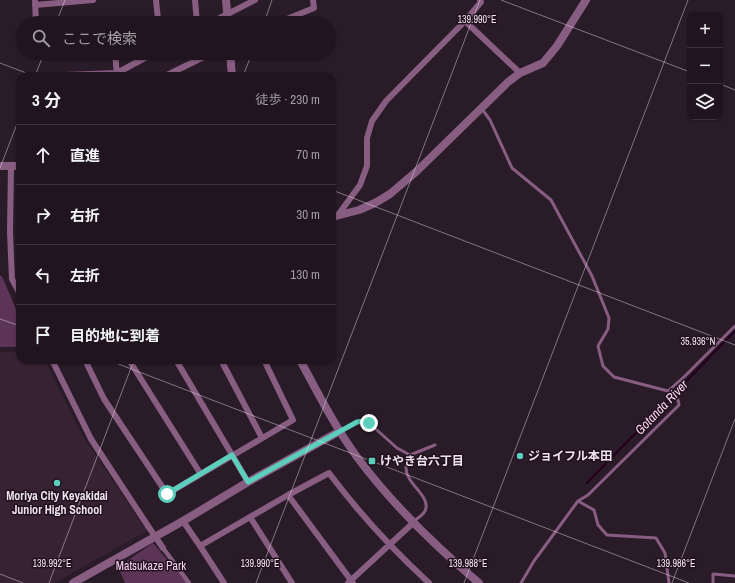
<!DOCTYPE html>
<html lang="ja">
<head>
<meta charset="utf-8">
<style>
  :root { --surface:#20141e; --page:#2d212b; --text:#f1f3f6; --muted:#a29ea4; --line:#3d333c }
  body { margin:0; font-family:"Archivo Narrow","Noto Sans JP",sans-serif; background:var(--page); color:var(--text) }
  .controls { position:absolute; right:12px; top:12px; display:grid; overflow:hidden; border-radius:8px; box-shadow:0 1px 3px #0004 }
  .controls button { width:36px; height:36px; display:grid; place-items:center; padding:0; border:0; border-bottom:1px solid var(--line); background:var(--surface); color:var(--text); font:20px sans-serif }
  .stop { position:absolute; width:12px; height:12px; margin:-9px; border:3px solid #5bcebc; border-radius:50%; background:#fff }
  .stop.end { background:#5bcebc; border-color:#fff; box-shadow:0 1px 4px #0008 }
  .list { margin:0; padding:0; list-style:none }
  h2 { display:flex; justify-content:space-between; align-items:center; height:52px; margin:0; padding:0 16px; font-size:17px }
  h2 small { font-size:13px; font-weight:400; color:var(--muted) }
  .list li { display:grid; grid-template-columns:26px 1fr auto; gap:12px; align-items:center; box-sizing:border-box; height:60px; padding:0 16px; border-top:1px solid var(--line) }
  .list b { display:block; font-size:15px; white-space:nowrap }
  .list em { font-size:13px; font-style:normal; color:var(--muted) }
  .icon { flex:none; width:22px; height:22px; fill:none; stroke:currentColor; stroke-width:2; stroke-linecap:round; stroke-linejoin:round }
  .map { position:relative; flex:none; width:735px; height:583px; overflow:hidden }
  .search { position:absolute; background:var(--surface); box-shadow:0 1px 3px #0004; left:16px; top:16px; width:320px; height:44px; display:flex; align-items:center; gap:10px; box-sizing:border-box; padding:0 14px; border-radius:22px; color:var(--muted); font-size:15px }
  .panel { position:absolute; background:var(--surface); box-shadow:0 1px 3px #0004; left:16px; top:72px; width:320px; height:292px; border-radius:12px }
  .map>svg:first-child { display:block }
  .built { fill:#372234 }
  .green { fill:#5c3457 }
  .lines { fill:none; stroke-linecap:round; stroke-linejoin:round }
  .stream { stroke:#220020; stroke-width:2 }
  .service { stroke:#885d82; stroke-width:3 }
  .pedestrian { stroke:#885d82; stroke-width:4.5 }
  .minor { stroke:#885d82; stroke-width:6 }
  .tertiary { stroke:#885d82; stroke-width:8 }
  .minor-bridge { stroke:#885d82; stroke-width:6 }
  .route { stroke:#5bcebc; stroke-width:5 }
  .ticks { fill:none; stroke:#efe3ed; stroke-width:1; stroke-opacity:0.45 }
  .poi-dot { fill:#5bcebc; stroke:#21111f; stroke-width:1.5 }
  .labels { text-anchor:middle; stroke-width:3; stroke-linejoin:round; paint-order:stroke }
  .poi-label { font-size:12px; font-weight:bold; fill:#efe3ed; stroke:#21111f; text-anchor:start }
  .park-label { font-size:12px; fill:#f6d2f1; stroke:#21111f }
  .water-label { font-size:13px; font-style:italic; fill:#fad6f4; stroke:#21111f }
  .ticks-label { font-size:10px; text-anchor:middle; fill:#efe3ed; stroke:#21111f; stroke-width:3; stroke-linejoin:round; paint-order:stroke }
</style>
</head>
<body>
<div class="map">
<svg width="735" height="583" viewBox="0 0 735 583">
  <rect width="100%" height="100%" fill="#2a1b28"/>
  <path class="built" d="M0,352H20V360H45L82,435L147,531L54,583H0Z"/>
  <path class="green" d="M0,276H2L20,319V347H0Z
    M153,543L187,583H125L118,567Z"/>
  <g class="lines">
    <path class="stream" d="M587,483L735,331"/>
    <path class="service" d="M482,109L490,120L512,168L551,200L592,276L609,318L608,329L598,346L603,366L614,377L668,391
      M341,430L360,421L369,423L397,448L410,455L435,445
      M410,455C409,459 407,463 406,467C405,484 432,496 425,511C423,515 418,518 414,521
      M578,501L594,510L598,525L607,535L656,538L665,553L669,583
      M521,583L534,561L578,501L588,495L679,405L678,400L668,391L685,376L735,326
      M713,583V574L735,576"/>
    <path class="pedestrian" d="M163,548L189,583"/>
    <path class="minor" d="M35,0L36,23
      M195,0L197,23
      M35,5L93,0
      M465,21L520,73
      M151,23L158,20L156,0
      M210,23L255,0
      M277,23L314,8L313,0
      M115,53L117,76
      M37,76L117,73L154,53
      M165,76L212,53
      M11,166L10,232L12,279L20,294
      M338,215L360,185L367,166V138L372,121L386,101L465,21L481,2L480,0
      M52,360L91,439L148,526
      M85,360L104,399L167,494L293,420L264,360
      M129,360L200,473
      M176,360L248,482
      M221,360L262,438
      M288,495L353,583
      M250,517L292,583
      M183,521L200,546L288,495L329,473C359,513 392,549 429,583
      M200,546L224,583
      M348,583L413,523"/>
    <path class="tertiary" d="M226,0L228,23
      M230,53L232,76
      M0,166H20
      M332,217L359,210L375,203L390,194L417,171L508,82L520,73L543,63L557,46L586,0
      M300,360C318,393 335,427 357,457C392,504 434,545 479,583
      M73,583L183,521L248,482L340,431"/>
    <path class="minor-bridge" d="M148,526L163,548"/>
  </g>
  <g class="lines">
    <path class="route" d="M167,494L232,455L248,482L357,422L364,421L369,423"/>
  </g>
  <path class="ticks" d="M501,0L690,72M56,23L65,0M264,23L272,0M0,63L34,76M35,76L44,53M243,76L252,53M720,84L735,90M0,168L20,116M332,190L735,345M0,319L20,326M108,360L689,583M0,574L23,583M49,583L134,360M256,583L480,0M464,583L688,0M672,583L735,419"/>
  <g class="poi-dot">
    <circle cx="520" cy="456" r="4"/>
    <rect x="368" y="457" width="8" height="8" rx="2"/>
    <circle cx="57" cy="483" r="4"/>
  </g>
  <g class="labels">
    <g class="poi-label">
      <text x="528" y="460">ジョイフル本田</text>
      <text x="380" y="465">けやき台六丁目</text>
      <text x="57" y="500" text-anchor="middle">Moriya City Keyakidai<tspan x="57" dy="14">Junior High School</tspan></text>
    </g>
    <g class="park-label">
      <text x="151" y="570">Matsukaze Park</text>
    </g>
    <g class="water-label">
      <text transform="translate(661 407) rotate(-46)" y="5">Gotanda River</text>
    </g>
  </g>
  <g class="ticks-label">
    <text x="477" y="23">139.990°E</text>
    <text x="698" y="345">35.936°N</text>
    <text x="52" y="567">139.992°E</text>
    <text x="260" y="567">139.990°E</text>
    <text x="468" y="567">139.988°E</text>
    <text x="676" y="567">139.986°E</text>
  </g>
</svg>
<div class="controls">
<button>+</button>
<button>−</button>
<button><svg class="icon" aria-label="layers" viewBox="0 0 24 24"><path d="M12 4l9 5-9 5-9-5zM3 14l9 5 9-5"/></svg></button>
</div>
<div class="stop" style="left:167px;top:494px"></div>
<div class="stop end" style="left:369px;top:423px"></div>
<div class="search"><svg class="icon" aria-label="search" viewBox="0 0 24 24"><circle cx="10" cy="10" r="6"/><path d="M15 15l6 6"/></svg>ここで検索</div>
<section class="panel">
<h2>3 分<small>徒歩 · 230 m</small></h2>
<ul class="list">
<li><svg class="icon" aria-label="ahead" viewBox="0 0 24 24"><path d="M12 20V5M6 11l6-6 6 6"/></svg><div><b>直進</b></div><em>70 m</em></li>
<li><svg class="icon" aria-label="right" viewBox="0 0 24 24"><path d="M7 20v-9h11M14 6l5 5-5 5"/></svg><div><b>右折</b></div><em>30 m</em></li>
<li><svg class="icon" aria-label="left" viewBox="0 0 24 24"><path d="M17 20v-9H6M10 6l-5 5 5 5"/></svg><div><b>左折</b></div><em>130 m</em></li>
<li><svg class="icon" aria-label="arrive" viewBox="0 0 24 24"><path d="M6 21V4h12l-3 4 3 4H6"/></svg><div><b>目的地に到着</b></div></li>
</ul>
</section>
</div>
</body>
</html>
